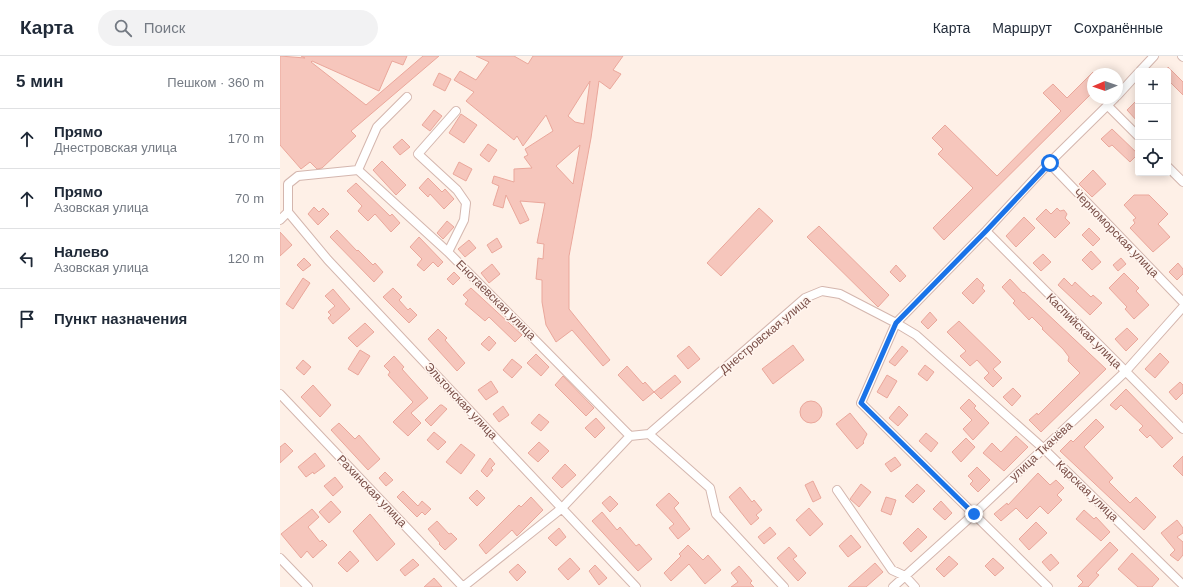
<!DOCTYPE html>
<html lang="ru">
<head>
<meta charset="utf-8">
<style>
  :root { --surface:#fff; --page:#f2f2f3; --text:#1f2937; --muted:#747a83; --line:#e0e1e3 }
  body { margin:0; font-family:Arial,sans-serif; background:var(--page); color:var(--text) }
  .controls { position:absolute; right:12px; top:12px; display:grid; overflow:hidden; border-radius:4px; box-shadow:0 2px 10px #0003 }
  .controls button { width:36px; height:36px; display:grid; place-items:center; padding:0; border:0; border-bottom:1px solid var(--line); background:var(--surface); color:var(--text); font:20px sans-serif }
  .compass { position:absolute; left:807px; top:12px; width:36px; height:36px; border-radius:50%; background:var(--surface); box-shadow:0 2px 10px #0003; rotate:268deg }
  .stop { position:absolute; width:12px; height:12px; margin:-9px; border:3px solid #1a73e8; border-radius:50%; background:#fff }
  .stop.end { background:#1a73e8; border-color:#fff; box-shadow:0 1px 4px #0008 }
  .list { margin:0; padding:0; list-style:none }
  h2 { display:flex; justify-content:space-between; align-items:center; height:52px; margin:0; padding:0 16px; font-size:17px }
  h2 small { font-size:13px; font-weight:400; color:var(--muted) }
  .list li { display:grid; grid-template-columns:26px 1fr auto; gap:12px; align-items:center; box-sizing:border-box; height:60px; padding:0 16px; border-top:1px solid var(--line) }
  .list b { display:block; font-size:15px; white-space:nowrap }
  .list p { margin:0; font-size:13px; white-space:nowrap; color:var(--muted) }
  .list em { font-size:13px; font-style:normal; color:var(--muted) }
  .icon { flex:none; width:22px; height:22px; fill:none; stroke:currentColor; stroke-width:2; stroke-linecap:round; stroke-linejoin:round }
  .map { position:relative; flex:none; width:903px; height:531px; overflow:hidden }
  header { display:flex; align-items:center; gap:24px; box-sizing:border-box; height:56px; padding:0 20px; background:var(--surface); border-bottom:1px solid var(--line) }
  header strong { font-size:19px }
  nav { display:flex; gap:22px; margin-inline-start:auto; font-size:14px }
  .search { width:280px; height:36px; background:var(--page); display:flex; align-items:center; gap:10px; box-sizing:border-box; padding:0 14px; border-radius:22px; color:var(--muted); font-size:15px }
  main { display:flex }
  aside { flex:1; background:var(--surface) }
  .map>svg:first-child { display:block }
  .building { fill:#f6c6bc; stroke:#eaa79b; fill-rule:evenodd }
  .lines { fill:none; stroke-linecap:round; stroke-linejoin:round }
  .street-casing { stroke:#d4b6ae; stroke-width:10 }
  .street { stroke:#fff; stroke-width:8 }
  .route { stroke:#1a73e8; stroke-width:5 }
  .labels { text-anchor:middle; stroke-width:3; stroke-linejoin:round; paint-order:stroke }
  .street-label { font-size:12px; fill:#7a4f48; stroke:#fff5ef }
</style>
</head>
<body>
<header>
<strong>Карта</strong>
<div class="search"><svg class="icon" aria-label="search" viewBox="0 0 24 24"><circle cx="10" cy="10" r="6"/><path d="M15 15l6 6"/></svg>Поиск</div>
<nav><a>Карта</a><a>Маршрут</a><a>Сохранённые</a></nav>
</header>
<main>
<aside>
<h2>5 мин<small>Пешком · 360 m</small></h2>
<ul class="list">
<li><svg class="icon" aria-label="ahead" viewBox="0 0 24 24"><path d="M12 20V5M6 11l6-6 6 6"/></svg><div><b>Прямо</b><p>Днестровская улица</p></div><em>170 m</em></li>
<li><svg class="icon" aria-label="ahead" viewBox="0 0 24 24"><path d="M12 20V5M6 11l6-6 6 6"/></svg><div><b>Прямо</b><p>Азовская улица</p></div><em>70 m</em></li>
<li><svg class="icon" aria-label="left" viewBox="0 0 24 24"><path d="M17 20v-9H6M10 6l-5 5 5 5"/></svg><div><b>Налево</b><p>Азовская улица</p></div><em>120 m</em></li>
<li><svg class="icon" aria-label="arrive" viewBox="0 0 24 24"><path d="M6 21V4h12l-3 4 3 4H6"/></svg><div><b>Пункт назначения</b></div></li>
</ul>
</aside>
<div class="map">
<svg width="903" height="531" viewBox="0 0 903 531">
  <rect width="100%" height="100%" fill="#fef0e7"/>
  <path class="building" d="M0,0L25,2L21,0H127L123,9L112,5L99,35L32,5L31,6L86,49L143,0H159L71,75L76,80L42,112L37,113L30,106L21,113L0,89Z
    M196,0H234L248,8L253,0H343L333,14L341,18L330,33L319,25L311,82L289,200V253L330,304L323,310L292,274L276,286L266,269L262,246V224L256,223L258,202L263,203L264,188L257,187L265,147L240,145L249,164L240,168L226,139L223,152L213,149L219,130L212,127L214,120L234,126V113L252,112L244,101L248,99L245,93L273,75L266,59L243,90L237,80L234,84L186,45L194,36L174,24L180,15L196,24L209,6ZM310,25L304,68L295,66L288,60ZM300,89L293,128L276,110Z
    M888,11L903,26V39L888,24Z
    M813,16V36L664,184L653,172L693,132L658,98L663,93L652,82L665,69L717,120L781,55L763,37L773,28L787,42Z
    M159,17L171,23L165,35L153,29Z
    M858,43V66L847,54Z
    M154,54L162,60L150,75L142,69Z
    M181,58L197,69L184,87L169,77Z
    M832,73L858,98L850,106L832,89L829,91L821,83Z
    M122,83L130,91L120,99L113,91Z
    M208,88L217,94L209,106L200,99Z
    M102,105L126,129L116,139L93,114Z
    M179,106L192,113L186,125L173,118Z
    M813,114L826,128L812,141L799,128Z
    M148,122L162,136L165,133L174,143L164,153L150,138L148,141L139,132Z
    M76,127L110,160L112,158L120,167L111,176L95,158L88,165L78,155L82,150L67,135Z
    M854,139H869L888,158L878,168L890,181L873,196L850,172L855,167L853,164L856,162L844,149Z
    M34,151L39,156L43,152L49,158L38,169L28,158Z
    M479,152L493,165L441,220L427,207Z
    M777,152L780,155L784,154L787,158L785,162L790,167L775,182L756,163L766,153L771,158Z
    M744,161L755,172L736,191L726,180Z
    M167,165L174,171L163,183L157,177Z
    M539,170L609,239L598,251L527,181Z
    M809,172L820,183L813,190L802,179Z
    M57,174L77,195L78,194L93,209L95,207L103,216L94,226L50,181Z
    M0,176L12,189L0,200Z
    M139,181L163,206L158,211L153,206L144,215L137,209L142,203L130,191Z
    M217,182L222,191L212,197L207,189Z
    M189,184L196,192L185,201L178,193Z
    M811,195L821,206L812,214L802,204Z
    M763,198L771,206L761,215L753,207Z
    M24,202L31,209L23,215L17,209Z
    M841,202L846,208L838,215L833,209Z
    M898,207L903,213V218L897,224L889,216Z
    M212,208L220,218L209,227L201,217Z
    M616,209L626,220L620,226L610,216Z
    M174,216L180,222L173,229L167,223Z
    M844,217L859,232L856,235L869,249L854,263L845,253L847,251L829,232Z
    M23,222L30,227L13,253L6,248Z
    M697,222L704,229L702,232L705,235L693,248L682,237Z
    M784,222L792,230L795,226L811,241L813,239L822,247L810,259L778,229Z
    M730,223L743,237L744,236L826,313L761,376L749,364L757,357L758,359L800,317L788,305L789,301L783,293L762,273L763,272L752,261L749,264L733,247L735,245L722,231Z
    M113,232L122,241L119,244L128,254L130,252L137,259L129,267L103,241Z
    M191,232L242,279L235,286L209,261L205,265L185,248L188,244L183,239Z
    M53,233L70,253L53,268L48,262L51,259L48,256L55,250L45,240Z
    M650,256L657,264L648,273L641,266Z
    M679,265L721,306L713,313L722,322L713,331L704,322L709,317L697,304L690,310L680,300L686,295L667,276Z
    M85,267L94,276L77,291L68,282Z
    M847,272L858,283L846,295L835,283Z
    M158,273L167,282L165,284L185,307L177,315L148,283Z
    M209,280L216,287L209,295L201,288Z
    M513,289L524,304L493,328L482,313Z
    M409,290L420,303L408,313L397,300Z
    M622,290L628,295L615,310L609,306Z
    M80,294L90,300L78,319L68,313Z
    M880,297L889,306L875,322L865,313Z
    M256,298L269,311L261,320L247,307Z
    M114,300L124,311L122,313L148,342L131,357L141,367L128,380L113,366L133,346L108,319L110,316L104,310Z
    M232,303L242,311L232,322L223,314Z
    M23,304L31,311L24,319L16,312Z
    M645,309L654,316L647,325L638,318Z
    M347,310L363,328L365,326L374,336L363,345L338,319Z
    M395,319L401,326L381,343L374,336Z
    M607,319L617,325L607,342L597,336Z
    M283,320L314,352L306,360L275,329Z
    M211,325L218,336L206,344L198,334Z
    M900,326L903,329V337L896,344L889,336Z
    M33,329L51,349L40,361L21,341Z
    M733,332L741,340L732,350L723,341Z
    M846,333L893,382L882,392L870,379L867,382L859,374L863,370L845,353L841,349L836,354L830,349Z
    M689,343L696,350L694,352L709,367L693,384L683,373L692,364L680,352Z
    M520 356a11 11 0 1 1 22 0a11 11 0 1 1-22 0Z
    M160,349H162L167,353L151,370L145,364Z
    M223,350L229,359L219,366L213,358Z
    M619,350L628,359L618,370L609,362Z
    M570,357L587,378L583,386L584,387L577,393L556,368Z
    M259,358L269,366L261,375L251,367Z
    M316,362L325,372L315,382L305,372Z
    M816,363L824,371L804,391L833,422L829,426L850,447L856,441L876,461L864,474L780,395L791,384L793,386Z
    M59,367L75,383L79,379L100,403L88,414L51,374Z
    M154,376L166,386L158,394L147,384Z
    M646,377L658,387L651,396L639,385Z
    M736,380L748,391L724,415L703,397L712,387L721,396Z
    M686,382L695,391L681,406L672,396Z
    M259,386L269,395L258,406L248,397Z
    M5,387L13,395L0,407V391Z
    M181,388L195,399L181,418L166,406Z
    M35,397L45,410L34,418L33,416L26,421L18,411Z
    M903,400V420L893,410Z
    M615,401L621,409L611,416L605,408Z
    M210,402L215,408L211,412L213,414L207,421L201,415Z
    M285,408L296,419L282,432L272,422Z
    M697,411L710,424L698,436L690,428L693,425L688,420Z
    M105,416L113,424L106,430L99,422Z
    M758,417L770,429L776,424L784,432L777,439L782,444L768,458L760,450L747,463L736,452L721,465L714,458L727,447L728,449Z
    M55,421L63,431L53,440L44,430Z
    M533,425L541,442L533,446L525,429Z
    M581,428L591,436L579,451L570,443Z
    M637,428L645,435L633,447L625,440Z
    M460,431L472,446L474,444L482,454L476,459L479,462L471,469L449,441Z
    M197,434L205,442L197,450L189,442Z
    M123,435L138,450L142,445L151,453L145,459L142,456L137,461L117,441Z
    M389,437L399,447L394,452L410,473L398,483L389,472L394,468L376,449Z
    M330,440L338,448L330,456L322,447Z
    M251,441L263,454L237,480L232,474L206,498L199,489L239,449L241,451Z
    M606,441L616,444L611,459L601,455Z
    M51,445L61,456L49,467L39,456Z
    M661,445L672,457L665,464L653,453Z
    M529,452L543,468L530,480L516,464Z
    M32,453L39,461L28,471L40,486L42,484L47,489L33,502L27,495L21,502L1,478Z
    M804,454L814,463L816,461L830,476L821,485L796,463Z
    M322,456L337,474L340,471L356,490L359,488L372,503L358,515L312,465Z
    M90,458L115,488L97,505L73,475Z
    M897,464L903,472V477L897,481L903,486V499L898,505L890,499L895,494L881,477Z
    M157,465L169,478L171,477L177,483L165,494L159,488L160,487L148,473Z
    M756,466L767,477L749,494L739,483Z
    M490,471L496,478L484,488L478,481Z
    M279,472L286,481L276,490L268,482Z
    M638,472L647,481L631,496L623,487Z
    M571,479L581,491L568,501L559,490Z
    M830,486L838,494L816,517L819,519L808,531H798L803,526L797,520Z
    M408,489L423,504L428,499L441,514L425,528L409,508L391,525L384,517L401,500L399,498Z
    M509,491L517,500L513,503L526,517L518,525L497,502Z
    M70,495L79,505L67,516L58,507Z
    M852,497L879,523L872,531H858L838,513Z
    M771,498L779,507L770,515L762,506Z
    M669,500L678,508L664,521L656,513Z
    M290,502L300,513L288,524L278,513Z
    M713,502L724,512L715,520L705,510Z
    M133,503L139,509L125,520L120,514Z
    M595,507L603,516L586,531H568Z
    M238,508L246,516L237,525L229,516Z
    M315,509L327,522L319,529L309,515Z
    M459,510L472,525L470,527L474,531H451L458,526L451,517Z
    M154,522L162,531H144Z"/>
  <g class="lines">
    <g class="street-casing">
      <path id="street" d="M902,0L903,1
        M860,15L874,0
        M837,40L858,17
        M828,50L858,80
        M769,107L903,246
        M888,111L903,126
        M78,114L168,196L350,380
        M78,114L97,71L127,41
        M8,156L48,204L356,531
        M0,164L8,156V128L18,120L78,114
        M706,175L903,373
        M168,196L184,164L186,147L177,134L138,98L176,55
        M0,338L183,531
        M369,378L430,432L436,458L504,531
        M557,434L612,514L625,520L635,531
        M0,502L28,531
        M183,531L282,452L350,380L369,378L525,242L542,235L560,238L616,267L706,175L769,107L835,42
        M613,531L694,458L845,316L903,251
        M768,531L581,347L616,267L636,279L764,393L903,529"/>
    </g>
    <use href="#street" class="street"/>
  </g>
  <g class="lines">
    <path class="route" d="M694,458L581,347L616,267L706,175L770,107"/>
  </g>
  <g class="labels">
    <g class="street-label">
      <text transform="translate(836 177) rotate(46)" y="4">Черноморская улица</text>
      <text transform="translate(216 244) rotate(45)" y="4">Енотаевская улица</text>
      <text transform="translate(804 275) rotate(45)" y="4">Каспийская улица</text>
      <text transform="translate(485 279) rotate(-40)" y="4">Днестровская улица</text>
      <text transform="translate(181 345) rotate(47)" y="4">Эльтонская улица</text>
      <text transform="translate(761 395) rotate(-43)" y="4">улица Ткачёва</text>
      <text transform="translate(92 435) rotate(46)" y="4">Рахинская улица</text>
      <text transform="translate(807 435) rotate(44)" y="4">Карская улица</text>
    </g>
  </g>
</svg>
<div class="controls">
<button>+</button>
<button>−</button>
<button><svg class="icon" aria-label="locate" viewBox="0 0 24 24"><circle cx="12" cy="12" r="6"/><path d="M12 2v4M12 18v4M2 12h4M18 12h4"/></svg></button>
</div>
<svg class="compass" viewBox="-18 -18 36 36"><path d="M0-13l5 13h-10z" fill="#e53935"/><path d="M0 13l5-13h-10z" fill="#747a83"/></svg>
<div class="stop" style="left:770px;top:107px"></div>
<div class="stop end" style="left:694px;top:458px"></div>
</div>
</main>
</body>
</html>
